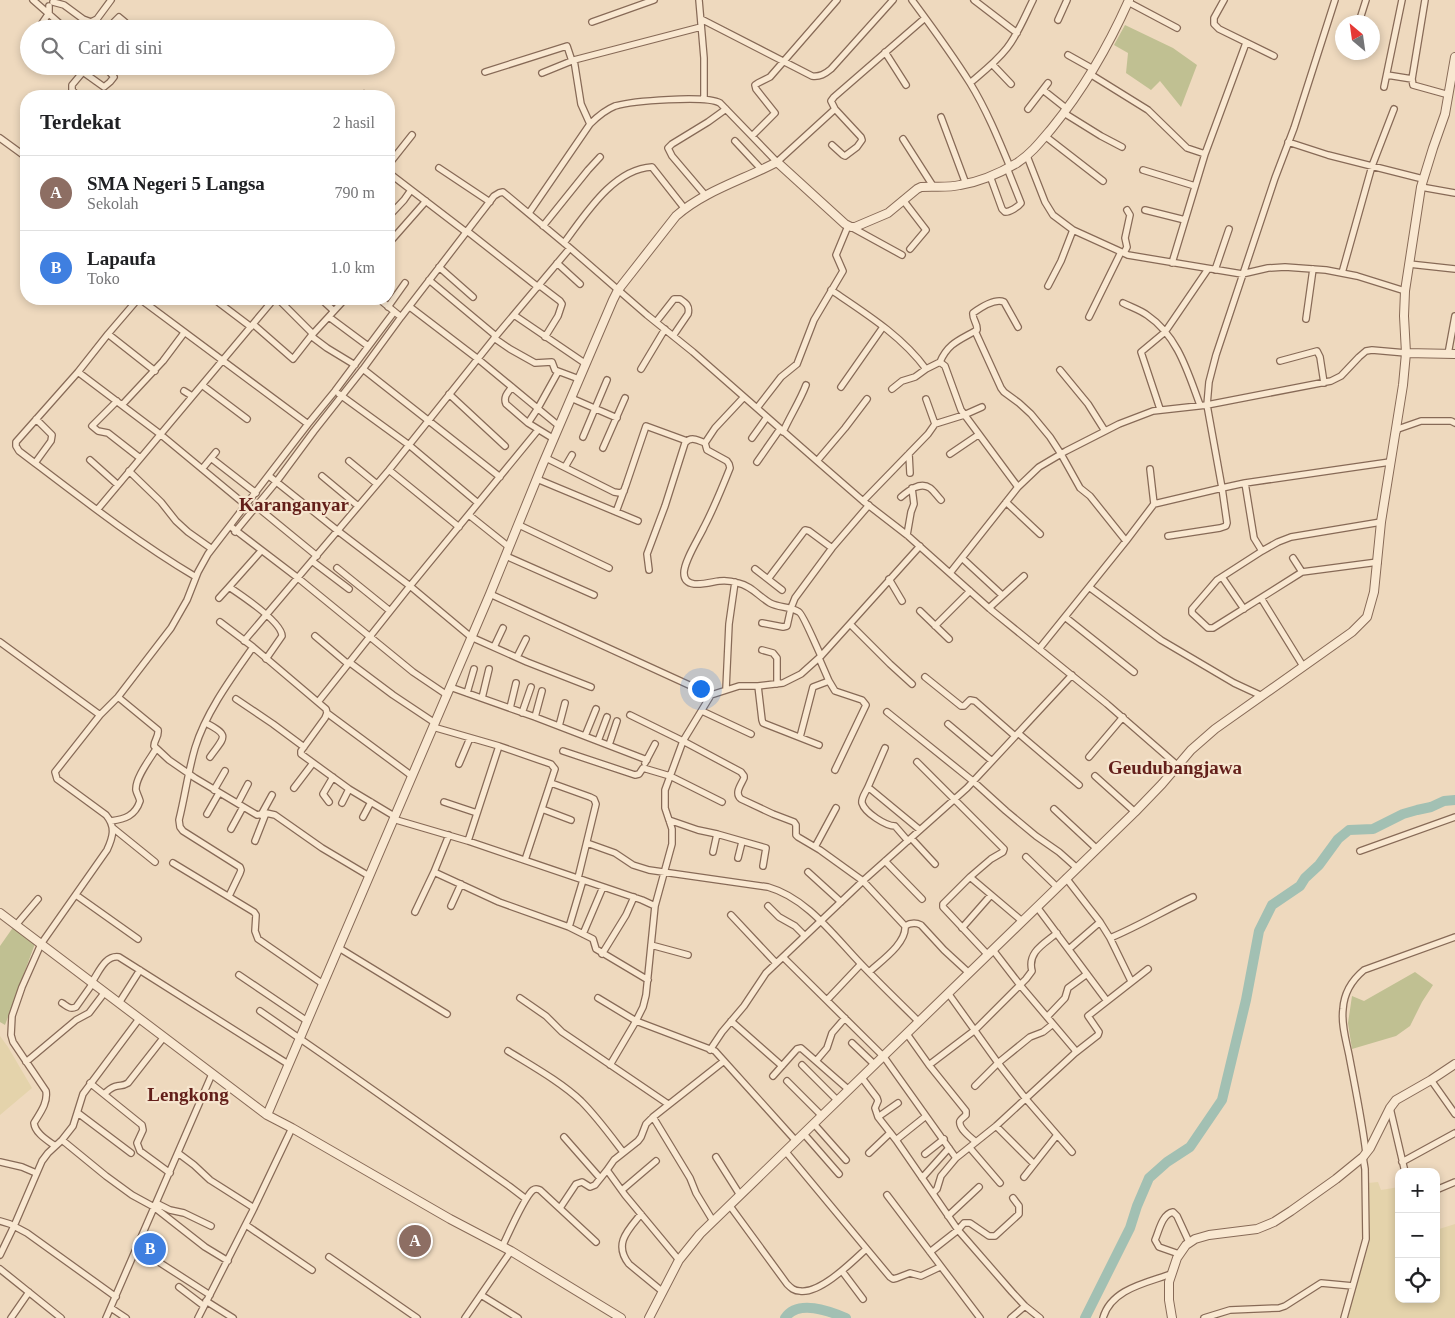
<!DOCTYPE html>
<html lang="id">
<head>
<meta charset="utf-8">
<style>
  :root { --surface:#fff; --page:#f6f6f6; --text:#202124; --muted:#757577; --line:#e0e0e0; --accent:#ea580c }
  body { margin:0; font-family:"Times New Roman",serif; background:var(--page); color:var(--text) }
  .controls { position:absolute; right:15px; bottom:15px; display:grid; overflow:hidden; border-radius:10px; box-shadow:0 2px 8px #0003 }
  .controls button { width:45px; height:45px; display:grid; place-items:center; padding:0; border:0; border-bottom:1px solid var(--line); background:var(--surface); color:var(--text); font:25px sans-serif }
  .compass { position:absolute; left:1335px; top:15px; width:45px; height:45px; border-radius:50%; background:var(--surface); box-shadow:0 2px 8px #0003; rotate:331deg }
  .you { position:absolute; left:700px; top:688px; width:18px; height:18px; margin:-12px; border:4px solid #fff; border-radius:50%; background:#1a73e8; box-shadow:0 0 0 8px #1a73e833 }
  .badge { display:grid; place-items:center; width:32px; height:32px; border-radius:50%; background:var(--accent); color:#fff; font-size:16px; font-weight:700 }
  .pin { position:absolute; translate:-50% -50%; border:2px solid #fff; box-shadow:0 1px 5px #0006 }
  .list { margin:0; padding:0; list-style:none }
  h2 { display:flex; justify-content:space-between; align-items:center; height:65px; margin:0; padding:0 20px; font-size:21px }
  h2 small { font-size:16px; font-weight:400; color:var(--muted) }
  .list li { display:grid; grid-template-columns:32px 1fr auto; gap:15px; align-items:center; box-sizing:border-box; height:75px; padding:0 20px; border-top:1px solid var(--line) }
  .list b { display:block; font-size:19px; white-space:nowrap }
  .list p { margin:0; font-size:16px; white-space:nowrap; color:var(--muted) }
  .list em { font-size:16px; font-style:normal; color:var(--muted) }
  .icon { flex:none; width:28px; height:28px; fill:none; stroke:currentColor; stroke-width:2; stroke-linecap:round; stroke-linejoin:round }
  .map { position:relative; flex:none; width:1455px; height:1318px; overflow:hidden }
  .search { position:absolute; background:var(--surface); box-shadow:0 2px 8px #0003; left:20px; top:20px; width:375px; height:55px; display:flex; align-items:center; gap:12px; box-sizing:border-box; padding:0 18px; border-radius:28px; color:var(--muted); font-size:19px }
  .panel { position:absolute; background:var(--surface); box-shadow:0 2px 8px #0003; left:20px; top:90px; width:375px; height:215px; border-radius:20px }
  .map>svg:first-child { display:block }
  .farmland { fill:#e4d3ab }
  .cemetery { fill:#c0c092 }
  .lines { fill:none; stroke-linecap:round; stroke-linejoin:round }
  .river { stroke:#a2c0b3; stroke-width:10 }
  .minor-casing { stroke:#876a57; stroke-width:8 }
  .tertiary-casing { stroke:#876a57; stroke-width:10 }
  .minor { stroke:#f9e8d1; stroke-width:5.5 }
  .tertiary { stroke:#f9e8d1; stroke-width:8 }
  .labels { text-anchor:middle; stroke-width:4.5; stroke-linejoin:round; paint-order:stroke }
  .quarter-label { font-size:19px; font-weight:bold; fill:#631f1a; stroke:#f6e5ce }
</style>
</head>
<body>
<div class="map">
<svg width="1455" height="1318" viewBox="0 0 1455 1318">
  <rect width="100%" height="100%" fill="#eed9be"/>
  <path class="farmland" d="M0,1036L8,1047L32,1088L0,1115Z
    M1378,1182L1381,1190L1399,1187V1299H1436V1230L1455,1224V1318H1346L1368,1247L1369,1239L1368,1183Z"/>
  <path class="cemetery" d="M1125,25L1173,48L1197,65L1181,107L1160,81L1151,90L1126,73L1128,53L1114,45Z
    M14,926L36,941L5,1025L0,1022V946Z
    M1415,972L1433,985L1422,1002L1410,1026L1396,1036L1352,1049L1348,1023L1352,996L1364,1001Z"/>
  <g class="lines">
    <path class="river" d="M785,1318C798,1299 829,1311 846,1318
      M1085,1318L1130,1228L1137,1206L1149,1178L1167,1162L1190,1147L1222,1100L1246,1000L1259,931L1272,905L1300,886L1305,878L1319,865L1338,839L1349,830L1373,829L1403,814L1417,810L1431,807L1444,801L1455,800"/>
    <g class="minor-casing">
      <path id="minor" d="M33,0L66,29
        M699,0L704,58V99
        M912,0C932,27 952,54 970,83C986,109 998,138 1010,167
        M974,0L1017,33
        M1224,0L1214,18V24L1219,29L1274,56
        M1335,0L1294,128L1275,178L1216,355L1209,382L1207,405L1222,488L1245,483L1390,462
        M1425,0L1412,79L1413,85L1449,95
        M53,2L64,5L83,19L91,22L97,19L111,0
        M1128,2L1177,28
        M701,19L812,76C820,77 825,74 831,69L893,0
        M1058,20L1067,0
        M592,22L654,0
        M1359,22L1366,0
        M38,29L49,13V6
        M107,29L119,17L125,22L129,29
        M29,41L26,46L29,49
        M885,52L906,85
        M1068,55L1093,69
        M574,60L581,104L590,124
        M992,64L1011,84
        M83,72L104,87L110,82L114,77L104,66
        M485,72L567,46L572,61
        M111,73L116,66
        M542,73L574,60L701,27
        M1090,74L1148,110L1187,148L1205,154
        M1387,75L1412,79
        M970,83C983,72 996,62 1007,48C1018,34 1025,16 1033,0
        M1384,87L1402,0
        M1043,90L1067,109
        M78,96L72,90V85L88,66
        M362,96L364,94
        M1028,109L1048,83
        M1064,113L1101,136L1122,147
        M941,117L966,184
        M752,136L775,113L756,89L755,85L758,83L770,77L837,0
        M1045,136L1103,181
        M0,138L26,157
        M903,139L933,186
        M735,141L762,170
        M1288,142L1328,155L1423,179
        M832,145L843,155L845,156L857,147L862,140L861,137L835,109
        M1027,156L1045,202L1053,215L1073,230L1128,255L1242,274L1268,268L1285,267L1326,270L1357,276L1405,291
        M389,164L412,135
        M439,168L490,202
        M1143,170L1195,186
        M389,173L466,232
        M990,176L1002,209L1005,212C1010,212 1018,207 1021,203L1007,168
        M1421,187L1455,193
        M706,196L672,156L668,148L672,144L708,122L726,109
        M903,200L926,230L910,249
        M1145,210L1185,220
        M529,213L590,124C598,116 605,110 615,106C632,101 706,95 720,103L777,162L835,109L831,101L834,97L925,18
        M389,216L404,200L411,190
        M543,226L588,170L600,157
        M851,227L902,255
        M467,231L538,287
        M389,243L426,201
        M564,243C585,215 613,169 652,167L685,209
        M1124,253L1127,247L1125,238L1130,215L1127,210
        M557,263L580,284
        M1172,263L1205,154L1246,43
        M1409,264L1455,269
        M439,267L473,297
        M1215,270L1229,229
        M1342,273L1372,166L1394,109
        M429,280L496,336
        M539,285L560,301L562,304L558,316L545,337
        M1048,286L1061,261L1073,230
        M831,290C865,313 902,336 926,369L940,362C948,343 960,340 977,330C978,324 972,319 973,313C980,308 995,298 1004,302L1018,327
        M138,299L108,334L78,372L16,442V446L19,451C77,495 134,540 196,577
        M140,299L308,424
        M214,299L251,327
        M278,299L313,334
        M321,299L334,311
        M379,299L401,317L494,196L499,193L503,192L570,248L647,315L693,352L817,461L863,501L907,535L990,609L1107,704L1177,765
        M1123,303C1131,307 1140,310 1147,315C1178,336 1188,373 1200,405
        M388,307L405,283
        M410,307L478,359L559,426
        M514,315L586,364
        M329,317L368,346
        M1089,317L1121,252
        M1306,319L1313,269
        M656,322L674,299H680C686,303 690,306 688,314L673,336
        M253,324L293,359L311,336L345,299
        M975,331L1001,388L1004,392L1019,403L1031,414L1050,437L1061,454L1080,488L1090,496L1126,541
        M108,334L155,371
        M311,336L327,348L355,365
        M494,338L510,349L535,363L552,362L555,370L579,379
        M1448,354L1455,316
        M1280,361L1317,351L1320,357L1324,383
        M940,362L945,366L961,410L1018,487
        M363,369L500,477
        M641,369L665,329
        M1060,370L1088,404L1105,431
        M78,372L160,434L248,507
        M202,385L247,419
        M512,387C508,392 503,397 506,404L528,423L538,408L558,372
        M841,387L883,327
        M892,389L902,381L915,377L926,369
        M184,391L192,396
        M339,394L409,445L478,503
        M449,394L505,446
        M744,397L715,428L705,443L707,450L727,461L729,464L730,468C722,488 714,508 704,527C699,538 684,561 684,573C684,591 710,582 719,581C726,580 732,581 738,583C752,586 758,596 770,603C779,608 790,606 799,612C803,614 817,648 821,656
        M571,398L617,418
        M926,399L935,424
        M117,401L92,426L98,431L108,433L140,458
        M122,405L163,361L184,333
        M757,408L781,377L797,364L814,320L843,271L836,255L848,226
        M1160,409L1141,352L1165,332L1208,269
        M528,423L554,439
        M783,432C790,416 800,401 806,385
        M1396,433L1398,429L1421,421H1451L1455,423
        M583,437L607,380
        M752,438L767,417
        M603,448L625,398
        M909,454L910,473
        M950,454L978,435
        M211,458L256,493
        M546,458L614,492L620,493L624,491
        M90,460L118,485
        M349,461L377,484
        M817,461L845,428L867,399
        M757,462L780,429
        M35,463L51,441L52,435L36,419
        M565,467L572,455
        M202,469L216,452
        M389,470L459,527
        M129,471L161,502L176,521L188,532L212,549
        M269,476L338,531L410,586L471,637L527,662L591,687
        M322,476L358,506
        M537,479L638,521
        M1245,483L1254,538L1262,551
        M901,497C908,491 920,481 930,488C934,491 937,496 941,500
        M863,501L928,434L935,424L964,415L982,407
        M1006,502L1040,534
        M1154,504L1222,488L1227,523L1226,526L1220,528L1168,536
        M256,506L317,556
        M97,510L274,299
        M616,512L626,485L646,426L687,441
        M469,515L509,547
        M519,525L609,568
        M230,526L298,578L413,672L447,695
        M235,532L277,481L314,431L363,369L401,317
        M907,535L911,512L914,504L912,488
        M506,556L594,595
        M962,558L1002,595
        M1293,558L1302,572
        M312,561L349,589
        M1378,562L1302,572L1213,628H1208L1192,613V609L1217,580L1262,551L1278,542L1291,537L1381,522
        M337,568L390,611
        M755,569L782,590
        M649,570L647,554L665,506L685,443C691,436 698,440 705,443
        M950,573L1018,487L1039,467L1066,451L1119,424L1153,411L1207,405L1331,381L1341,376L1359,357L1366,351L1372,350L1406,353
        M1222,577L1244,609
        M768,579L805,530L809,531L832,548
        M889,579L902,601
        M229,587L261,551
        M1089,587L1161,640L1234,683L1262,696
        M490,594L711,695L739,686H758L783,683L801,674L821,656L920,546
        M219,598L229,587C241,595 282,622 282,636L266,659
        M1261,598L1303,666
        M989,608L1024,576
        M920,611L949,639
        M1065,617L1134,672
        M220,622L253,647L326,709L327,713L325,718L301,751V754L349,789L394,816
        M762,623L783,627L787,626L791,608L795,598L832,548L869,505
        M850,624L890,664L912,684
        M935,626L970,591
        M315,636L348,664
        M244,641L389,470L496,336L570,248
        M0,642L100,715
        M494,647L503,628
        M1039,649L1126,541L1154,504L1150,469
        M762,650L773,653L777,658V684
        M517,657L526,639
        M819,658L829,681L835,691L862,700L866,705L835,770
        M349,662L393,695L435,723
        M925,677L961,706H964L970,700L975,701L1015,736
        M758,686L762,720L763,723L819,745
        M450,687L535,717L647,760
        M726,689L729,624L735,582
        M467,693L474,669
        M711,695L683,741L665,790V808L672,829V844L655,906L646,995L643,1007L636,1021L715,1051L796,1141
        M118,697L158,730C159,737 154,740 154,746L169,760L195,778L257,815L266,813L275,815L322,848L369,876
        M482,698L489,669
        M236,699L273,724L304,747
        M318,702L410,586L538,430
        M510,708L516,683
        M702,711L751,734
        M887,712L974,782L1006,811L1036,836L1059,852L1077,868
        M327,713L412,776
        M522,713L531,687
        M630,715L683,741L741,772L744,776V778C741,785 734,793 741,799L773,814L794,822L796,825V835L798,837L820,850L863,881L905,926C907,943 881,961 869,972
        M535,717L542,691
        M206,723C231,736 224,737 210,757
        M948,724L992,761
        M559,726L565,703
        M433,727L499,746L551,764L555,769L525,860
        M1018,733L1079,785
        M585,736L596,709
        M800,737L813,687L829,681
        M598,741L607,717
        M609,745L617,721
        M885,748L868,787L920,830
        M563,751L635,775L639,774L643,768L670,776L722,802
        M1089,757L1123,717
        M917,762L1004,849L1003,852L991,859L970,877L1022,921
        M645,763L655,744
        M459,764L470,738
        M1095,776L1135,812
        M551,783L590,797L594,799L596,804L578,878
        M868,787C866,792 861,798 862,803C865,813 886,826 895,826L908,841
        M294,788L313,763
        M214,790L225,771
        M329,802L323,794L333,777
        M444,802L477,813
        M238,803L248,784
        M342,803L349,789
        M542,809L571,820
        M1054,809L1097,849
        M207,814L219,793
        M261,815L272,795
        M363,817L371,802
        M393,819L468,841L642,900L655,906
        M669,820L698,830L717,834L766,848L763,866
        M111,821C125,819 135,816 140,801C139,797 137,794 136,790C135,778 150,759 156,749
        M113,828L155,862
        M231,829L243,807
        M911,838L935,864
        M255,841L266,813
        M468,841L499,746
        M587,843L615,853L633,865L649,870L768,887C807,898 834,936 861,964C880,984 900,1003 919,1022
        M815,847L836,808
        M1360,851L1455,817
        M713,852L717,834
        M1026,857L1057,887
        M738,858L742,842
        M885,861L922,899
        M173,863L254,912L256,915L255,931L258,939L323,984
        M434,872L499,902L569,927
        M808,872L841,902
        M970,877L943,904V907L988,955
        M1066,878L1100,922L1110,938L1131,981
        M583,880L569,927L593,939L596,949L648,980
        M76,895L138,939
        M229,896L240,873L241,870L240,867L183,831L180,827L179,820C185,796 188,772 195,748C206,712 232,677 253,647
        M451,906L461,884
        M768,906L779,917L795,926L805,936
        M1037,907L1107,1001
        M415,912L434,872L449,835
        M731,915L776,963
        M16,925L38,899
        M905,926C910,923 915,922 921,925L944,950L969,973
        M962,928L991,895
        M583,934L603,887
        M1110,938C1139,926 1165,910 1193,897
        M651,945L688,955
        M339,948L447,1014
        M1069,949L1100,922
        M602,954L626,915L634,897
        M783,957L884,1057L956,1158L996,1126L1075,1053V1050L1020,985L993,950
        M239,975L307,1021
        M92,982C99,972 105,955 119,957L288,1064
        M948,993L998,1063L1026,1099L1072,1152
        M520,998L546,1016L562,1032L668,1104
        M598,998L636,1021L610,1065
        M827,1000L861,964
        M62,1003C67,1006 70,1010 76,1007L93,983
        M119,1003L140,970
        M260,1011L325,1056L509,1186L526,1199
        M1047,1017L1065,998L1068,988L1087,974
        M731,1021L782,1066
        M907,1034L929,1065L966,1111V1115C965,1116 960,1120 960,1121C958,1128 971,1138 976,1142
        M852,1043L875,1065
        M710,1050L722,1032L744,1006L766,973L865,879L967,788L1072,675
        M508,1051C532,1066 561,1082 581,1101C597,1117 610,1135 623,1152
        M1075,1053L1098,1035L1099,1032L1088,1016L1148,969
        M816,1061L827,1048L832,1033L845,1018
        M26,1062L76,1020L89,1013L105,992
        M802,1065L838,1101
        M929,1065L975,1030L1026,979L1032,971C1027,952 1044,944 1057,933
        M773,1076L797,1049L801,1048L849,1090
        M862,1078L877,1098L878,1101L875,1108L878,1117L896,1140L958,1230L1012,1292L1025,1306L1040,1318
        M1431,1080L1455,1114
        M787,1081L822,1116
        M90,1083L142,1125L143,1130L137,1143L140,1151L170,1173
        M975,1086L998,1063L1030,1037L1043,1032L1053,1024
        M104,1094C108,1091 111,1087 117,1086C122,1085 123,1086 128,1083L164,1037
        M1390,1108L1405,1172
        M78,1113L131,1153
        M653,1117L690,1178L696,1193L713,1221
        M878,1117L898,1103
        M814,1124L846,1160
        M996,1126L1034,1164
        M804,1134L839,1174
        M564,1137L600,1178
        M62,1140L106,1176L132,1195L154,1207L205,1247L228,1261
        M896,1140L926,1116
        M55,1146C47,1140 35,1133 34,1123C40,1113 48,1103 46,1091L13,1042L11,1035L12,1016L22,987L41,944L107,850C113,837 116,827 106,815L57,779L55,772L100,715L118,697L171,628L187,600L198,572L208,554L308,424L335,391L394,312
        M970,1148L1000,1183
        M786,1152L890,1277L893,1279L897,1278L910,1273L921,1276L940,1267
        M178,1153L194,1165L210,1180L254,1208
        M869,1153L890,1133
        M1366,1153C1362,1120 1355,1087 1349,1055C1346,1040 1341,1024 1343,1009C1344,993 1352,980 1364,970L1455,937
        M925,1154L944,1139
        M716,1157L740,1195
        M0,1162L22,1167L36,1173
        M1402,1162L1455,1133
        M1024,1177L1057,1135
        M922,1178L949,1148
        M622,1190L656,1161
        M1436,1190L1455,1182
        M933,1193L937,1189L941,1176L956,1158
        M887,1195L980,1318
        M156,1203L170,1210L184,1213L211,1226
        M730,1206L787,1284C791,1288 794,1291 800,1291C820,1294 852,1262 866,1249
        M560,1208L576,1184L582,1182L590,1187L595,1185L607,1170
        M641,1214C628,1230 613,1244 629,1264L663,1292
        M948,1216L979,1187
        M0,1221L10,1224L27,1233L116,1297
        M246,1225L312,1270
        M502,1247C508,1235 524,1197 533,1190C536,1188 537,1189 540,1190L596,1242
        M137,1248L210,1295
        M930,1252L958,1230L964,1223H970L989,1236H995L1019,1214V1206L1013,1198
        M1179,1254L1159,1247L1155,1240C1159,1231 1162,1214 1173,1212L1177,1216L1189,1242
        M0,1255L14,1226L42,1161L48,1153L62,1140L73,1126L83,1094L139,1019
        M329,1257L417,1318
        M679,1260L625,1195L607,1170L614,1160L638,1141L641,1137L646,1124L653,1117L724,1061
        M0,1269L61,1318
        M842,1271L863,1299
        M179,1287L204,1306
        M481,1295L518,1318
        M206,1301L233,1318
        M111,1308L126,1318
        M11,1318L29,1292
        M106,1318L212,1074
        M198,1318L252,1212L292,1128
        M465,1318L511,1251
        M1011,1318L1025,1306
        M1103,1318C1111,1289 1146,1283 1171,1274
        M1204,1318L1230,1310L1279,1308L1285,1306L1321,1283L1353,1286
        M1344,1318L1366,1239L1365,1169L1363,1157"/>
    </g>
    <g class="tertiary-casing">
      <path id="tertiary" d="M1406,353L1455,354
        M0,913L267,1115L292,1128L450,1219L511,1251L621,1318
        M267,1115L490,594L542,466L613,300L618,290L676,216C704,191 743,180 777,162L845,224L851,227H855L888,213L917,189L921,187C934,186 947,188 960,185C979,182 1000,173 1017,163C1031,154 1041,141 1052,128C1083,90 1109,45 1129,0
        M649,1318L679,1260L700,1234L1135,812L1162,784L1191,750L1215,729L1352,632L1367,617L1374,592L1381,522L1403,385L1406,353L1404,316L1405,291L1421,187L1433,148L1445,114L1455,57
        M1172,1318L1169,1300V1282L1177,1258L1186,1245L1195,1239L1209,1235L1257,1229L1274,1222L1291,1211L1336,1179L1363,1157L1370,1148L1390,1108L1396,1100L1431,1080L1455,1064"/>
    </g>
    <use href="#minor" class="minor"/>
    <use href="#tertiary" class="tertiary"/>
  </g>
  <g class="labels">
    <g class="quarter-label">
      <text x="294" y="511">Karanganyar</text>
      <text x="1175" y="774">Geudubangjawa</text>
      <text x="188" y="1101">Lengkong</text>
    </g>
  </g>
</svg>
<div class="controls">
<button>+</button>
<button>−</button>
<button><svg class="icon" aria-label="locate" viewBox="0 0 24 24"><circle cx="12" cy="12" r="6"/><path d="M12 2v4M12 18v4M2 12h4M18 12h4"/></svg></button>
</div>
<svg class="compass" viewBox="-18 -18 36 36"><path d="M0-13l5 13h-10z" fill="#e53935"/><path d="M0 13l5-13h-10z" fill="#757577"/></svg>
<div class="you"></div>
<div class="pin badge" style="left:415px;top:1241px;background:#8d6e63">A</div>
<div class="pin badge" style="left:150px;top:1249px;background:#3f7fe0">B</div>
<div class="search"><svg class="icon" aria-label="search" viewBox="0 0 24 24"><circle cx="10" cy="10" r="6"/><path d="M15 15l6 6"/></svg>Cari di sini</div>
<section class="panel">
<h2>Terdekat<small>2 hasil</small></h2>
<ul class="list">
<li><span class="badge" style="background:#8d6e63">A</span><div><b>SMA Negeri 5 Langsa</b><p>Sekolah</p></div><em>790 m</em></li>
<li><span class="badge" style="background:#3f7fe0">B</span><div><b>Lapaufa</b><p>Toko</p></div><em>1.0 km</em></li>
</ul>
</section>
</div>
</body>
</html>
